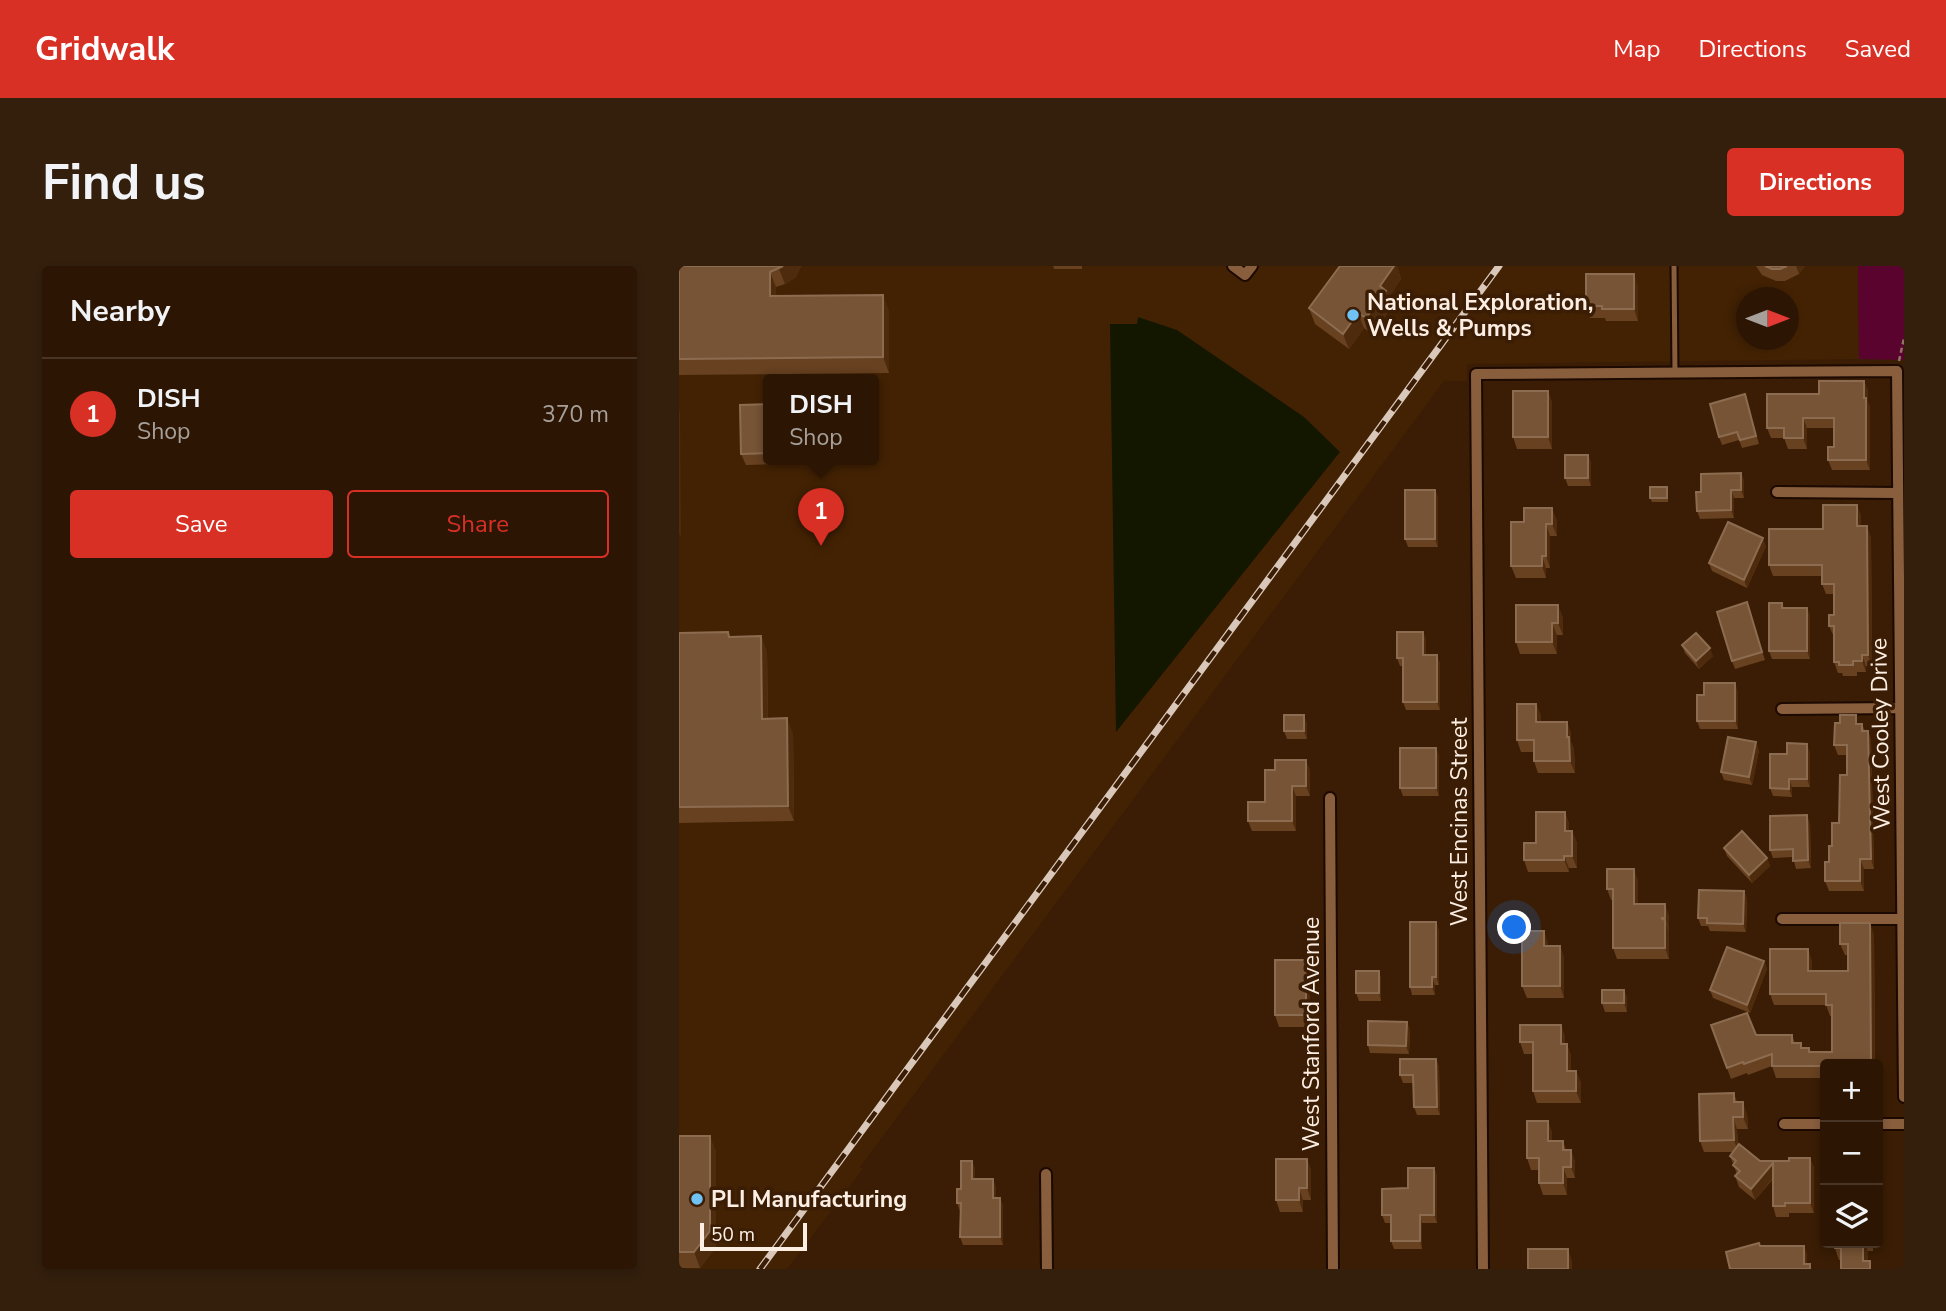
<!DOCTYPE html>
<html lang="en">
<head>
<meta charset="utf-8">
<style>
  :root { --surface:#2c1603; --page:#341f0d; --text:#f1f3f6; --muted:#a69f9a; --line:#483525; --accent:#d93025 }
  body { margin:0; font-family:"Nunito Sans",sans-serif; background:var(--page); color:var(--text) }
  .controls { position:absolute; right:21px; bottom:21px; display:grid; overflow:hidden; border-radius:7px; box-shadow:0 4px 10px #0003 }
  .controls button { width:63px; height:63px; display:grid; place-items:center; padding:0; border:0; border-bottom:2px solid var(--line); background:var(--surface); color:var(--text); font:35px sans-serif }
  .compass { position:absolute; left:1057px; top:21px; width:63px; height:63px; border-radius:50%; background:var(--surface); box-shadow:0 4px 10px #0003; rotate:90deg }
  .scale { position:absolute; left:21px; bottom:18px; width:107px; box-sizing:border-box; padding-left:7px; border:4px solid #fdeee3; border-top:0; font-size:19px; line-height:24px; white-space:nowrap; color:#fdeee3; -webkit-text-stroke:5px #3a1d04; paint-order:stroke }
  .you { position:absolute; left:836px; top:662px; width:24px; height:24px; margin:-18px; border:5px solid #fff; border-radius:50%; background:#1a73e8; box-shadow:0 0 0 10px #1a73e833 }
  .badge { display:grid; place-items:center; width:46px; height:46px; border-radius:50%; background:var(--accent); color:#fff; font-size:23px; font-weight:700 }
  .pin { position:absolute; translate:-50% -58px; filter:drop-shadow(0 2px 4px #0008) }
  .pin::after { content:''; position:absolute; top:37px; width:24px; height:21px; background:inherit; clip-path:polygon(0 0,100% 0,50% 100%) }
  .popup { position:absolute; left:84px; top:108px; width:116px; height:91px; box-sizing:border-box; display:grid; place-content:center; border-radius:7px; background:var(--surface); filter:drop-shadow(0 2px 5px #0005); font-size:23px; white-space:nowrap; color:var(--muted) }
  .popup b { font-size:26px; color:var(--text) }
  .popup::after { content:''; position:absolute; left:50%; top:100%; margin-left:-14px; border:14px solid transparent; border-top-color:var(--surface) }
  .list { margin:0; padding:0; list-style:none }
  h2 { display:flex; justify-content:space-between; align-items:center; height:91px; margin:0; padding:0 28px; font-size:30px }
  h2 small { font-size:23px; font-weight:400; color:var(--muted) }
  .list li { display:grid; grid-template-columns:46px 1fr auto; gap:21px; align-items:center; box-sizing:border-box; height:112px; padding:0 28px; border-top:2px solid var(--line) }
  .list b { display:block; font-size:26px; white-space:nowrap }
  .list p { margin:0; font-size:23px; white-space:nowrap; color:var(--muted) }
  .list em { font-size:23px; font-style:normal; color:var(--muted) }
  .actions { display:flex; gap:14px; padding:21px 28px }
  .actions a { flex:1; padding:16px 0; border:2px solid var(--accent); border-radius:7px; text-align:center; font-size:24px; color:var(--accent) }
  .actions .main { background:var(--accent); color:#fff }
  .icon { flex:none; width:38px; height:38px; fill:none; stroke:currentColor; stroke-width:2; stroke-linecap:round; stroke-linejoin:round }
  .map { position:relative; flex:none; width:1225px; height:1003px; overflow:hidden; border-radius:7px }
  header { display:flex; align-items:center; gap:42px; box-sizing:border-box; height:98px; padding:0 35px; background:var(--accent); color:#fff }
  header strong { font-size:33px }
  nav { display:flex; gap:38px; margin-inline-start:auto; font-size:24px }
  .intro { display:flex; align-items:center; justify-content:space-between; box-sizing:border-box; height:168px; padding:0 42px }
  h1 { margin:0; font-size:49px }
  .button { padding:18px 32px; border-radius:7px; background:var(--accent); color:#fff; font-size:24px; font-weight:700 }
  main { display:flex; gap:42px; padding:0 42px }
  aside { flex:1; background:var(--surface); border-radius:7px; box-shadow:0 4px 10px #0003 }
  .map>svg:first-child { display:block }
  .built { fill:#432203; fill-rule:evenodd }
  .green { fill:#5a032f }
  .water { fill:#131700 }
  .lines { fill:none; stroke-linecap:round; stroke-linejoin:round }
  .lane-casing { stroke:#1c0900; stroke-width:9 }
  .street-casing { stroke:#1c0900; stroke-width:14 }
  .path { stroke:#8d7562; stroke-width:2.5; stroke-dasharray:5 3.5; stroke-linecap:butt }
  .lane { stroke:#885e3d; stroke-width:5 }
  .street { stroke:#885e3d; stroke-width:10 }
  .rail-casing { stroke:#d9c7ba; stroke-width:7 }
  .rail { stroke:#3a1d04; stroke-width:4.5; stroke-dasharray:13; stroke-linecap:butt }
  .wall { fill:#674120 }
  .shaded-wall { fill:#4e2b0c }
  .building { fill:#775435; stroke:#8c6c50; stroke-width:2 }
  .poi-dot { fill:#70c1f4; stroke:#3a1d04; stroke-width:2.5 }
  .labels { text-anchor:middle; stroke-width:7; stroke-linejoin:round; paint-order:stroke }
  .poi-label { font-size:23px; font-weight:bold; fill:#fdeee3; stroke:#3a1d04; text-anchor:start }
  .street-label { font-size:23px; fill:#fdeee3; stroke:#3a1d04 }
</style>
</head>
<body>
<header>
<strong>Gridwalk</strong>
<nav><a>Map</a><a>Directions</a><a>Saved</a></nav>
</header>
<div class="intro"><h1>Find us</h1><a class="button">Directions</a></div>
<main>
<aside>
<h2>Nearby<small></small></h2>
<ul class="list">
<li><span class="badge">1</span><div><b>DISH</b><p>Shop</p></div><em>370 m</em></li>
</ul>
<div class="actions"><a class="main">Save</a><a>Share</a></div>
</aside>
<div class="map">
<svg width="1225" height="1003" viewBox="0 0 1225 1003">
  <rect width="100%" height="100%" fill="#3a1d04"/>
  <path class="built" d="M0,0H1179L1180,93L788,98V115H765L181,901L184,903L108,1003H0ZM1068,32H1110V74H1068ZM90,114H194V194H90Z"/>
  <path class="green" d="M1179,0H1225V94L1180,93Z"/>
  <path class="water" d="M459,51L498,64L625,151L661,186L437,466L431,58H458Z"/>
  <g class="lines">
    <g class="lane-casing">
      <path id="lane" d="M995,0L996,107"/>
    </g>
    <g class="street-casing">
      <path id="street" d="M554,0L566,9L573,0
        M1098,226L1219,227
        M1103,443L1221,442
        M651,532L654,1003
        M1103,653H1223
        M1105,858H1146
        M1199,858H1225
        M367,908L368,1003
        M804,1003L797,108L1218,105L1225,831"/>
    </g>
    <path class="path" d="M1220,95L1225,72"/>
    <use href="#lane" class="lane"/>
    <use href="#street" class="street"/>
    <g class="rail-casing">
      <path id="rail" d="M81,1003L820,0"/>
    </g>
    <use href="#rail" class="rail"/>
  </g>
  <path class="wall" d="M0,0H122L117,11L106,18L97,21V30L210,45V107L0,109Z
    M374,0H403V3H375Z
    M661,0H718L722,13L710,31L713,41L693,68L685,62L670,83L636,58L630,42Z
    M1077,0H1126L1120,8L1106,15H1097L1083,9Z
    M959,20V55H927L926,52H911L907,40Z
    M1185,115L1189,125V136L1191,142V204H1153L1149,194L1155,181V162H1128V183H1109L1105,172H1092L1088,162L1140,128Z
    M869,125L873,137V183H838L834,171Z
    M1066,128L1080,178L1063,182L1060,174L1043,179L1040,171Z
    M89,138V194H105L106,198L67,199L62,188Z
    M909,189L912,197V220H889L886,212Z
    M1062,207L1065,215V232H1055V252L1021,253L1018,245L1022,226Z
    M988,221L989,225V236H973L971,232Z
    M756,224L759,232V281H729L726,273Z
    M1182,249V260L1192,271L1193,400H1187V406H1178V410H1164L1163,407H1159L1155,396V371L1150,360L1155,349V328H1147L1143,318V310H1094L1090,299L1144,263Z
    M878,254V270H871V302H867V312H837L832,300V256Z
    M1087,280L1068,322L1033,305L1030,297Z
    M1068,336L1086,394L1056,403L1053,395Z
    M1103,337L1105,342H1128L1131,350V393H1093L1090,385Z
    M884,351V369H878V388H841L837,376Z
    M744,366L747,374V389L761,397V444H727L724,436V400H721L718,392Z
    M0,367L51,371L82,370L88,386L89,453L114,468L115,555L0,557Z
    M1003,379L1034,390L1020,403L1006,387Z
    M1059,425V463H1021L1018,455L1025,429Z
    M857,438L862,450V456H888L892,468V476L895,483L896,507H859L855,495V486H842L838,474Z
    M628,457V473H608L605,465Z
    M1180,458H1183L1186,465H1189L1192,475L1195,603H1185V625H1150L1146,615L1153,580L1160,557L1168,509V489H1159L1155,479Z
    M757,482L760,490V530H724L721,522Z
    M1080,484L1073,519L1045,514L1042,506Z
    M1131,486V521H1113V531L1094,530L1091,522L1108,488Z
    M631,504V530H617V565H573L569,555L586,536Z
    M886,546L890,558V565H893L898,577V602H890V606H849L845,594L857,577Z
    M1131,557L1132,602L1117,603L1114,591L1094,592L1091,584Z
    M1045,582L1088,592L1091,600L1073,617L1048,590Z
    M959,614V638L990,649V693H938L934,682V634H932L928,623Z
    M1065,625L1068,633L1067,666L1031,665L1029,660H1022L1019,652Z
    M760,664V719H756V729H733L731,721Z
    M865,665L869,680H881L885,692V732H848L843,720Z
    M1195,668L1196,798H1146V831L1144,824V812H1097L1093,800L1069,809L1068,807L1052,813L1032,759L1077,769H1113L1116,777H1122L1123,782H1130L1132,786H1153V750H1151L1147,739H1095L1091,728L1133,694V705H1169V689H1166L1161,678Z
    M627,694L631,706V761H600L596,749Z
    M1085,695L1088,703L1071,747L1034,732L1031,724Z
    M700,705L702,713V735H680L677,727Z
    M945,724L948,732V746H926L923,737Z
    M728,756L731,764L730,788L691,787L689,779Z
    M882,759L886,771V778H888L892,790V805H897L902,817V837H858L854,825V788H845L841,776Z
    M757,793L760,801L761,849H738L735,841L734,817H724L721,809Z
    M1055,827L1058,836L1068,848L1069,863H1058L1059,880L1081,895H1110L1131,892L1135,902V947H1110V951H1097L1094,940V913L1076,934L1060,921L1056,910L1058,908L1051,890L1054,886H1025L1021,875Z
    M869,855L873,867V875H884L887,884H892L896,896V912H888V929H864L860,917V904H852L848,892Z
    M0,870L37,885V981L21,1002H0Z
    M628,893L632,905V934H624V946H601L597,934Z
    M293,895L296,903V913L317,921V932H321L324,940V979H284L281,971V945L278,937L282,923Z
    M755,902L758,910V957H743V983H715L712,975V957H706L703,949L729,922Z
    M1156,977H1196V980H1194V985H1189V995L1160,994L1156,982Z"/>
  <path class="shaded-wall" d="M104,0H122L117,11L106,18L100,3Z
    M715,0H718L722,13L710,31L713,41L693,68L687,52L701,20Z
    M1117,0H1126L1120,8Z
    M91,6L97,21V46L91,30Z
    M955,8L959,20V55L955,43Z
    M204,29L210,45V107L204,91Z
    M679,47L685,62L670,83L664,68Z
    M1185,115L1189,125V136L1191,142V204L1187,194Z
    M869,125L873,137V183L869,171Z
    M0,144L1,146L2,272L0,267Z
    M1124,152L1128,162V183L1124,172Z
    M909,189L912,197V220L909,212Z
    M1062,207L1065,215V232L1062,224Z
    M756,224L759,232V281L756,273Z
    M1052,224L1055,232V252L1052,244Z
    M1178,239L1182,249V271L1178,260Z
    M873,242L878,254V270L873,258Z
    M867,258L871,270V302L867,290Z
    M1188,260L1192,271L1193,400L1189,389Z
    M1084,272L1087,280L1068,322L1065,314Z
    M863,290L867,302V312L863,300Z
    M879,339L884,351V369L879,357Z
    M1128,342L1131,350V393L1128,385Z
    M873,357L878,369V388L873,376Z
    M744,366L747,374V397L744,389Z
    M82,370L88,386L89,469L83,453Z
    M1031,382L1034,390L1020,403L1017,395Z
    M758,389L761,397V444L758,436Z
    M1183,389L1187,400V406L1183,395Z
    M1056,417L1059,425V463L1056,455Z
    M857,438L862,450V468L857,456Z
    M625,449L628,457V473L625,465Z
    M108,452L114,468L115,555L109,540Z
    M888,456L892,468V476L895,483L896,507L891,495L888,471Z
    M1189,465L1192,475L1195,603L1192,593Z
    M1077,476L1080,484L1073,519L1070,511Z
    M1128,478L1131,486V521L1128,513Z
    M757,482L760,490V530L757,522Z
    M627,494L631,504V530L627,520Z
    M1110,513L1113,521V531L1110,523Z
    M613,520L617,530V565L613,555Z
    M886,546L890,558V577L886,565Z
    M1128,549L1131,557L1132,602L1129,594Z
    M893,565L898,577V602L893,590Z
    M885,590L890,602V606L885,594Z
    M1088,592L1091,600L1073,617L1070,609Z
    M1181,593L1185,603V625L1181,615Z
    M955,603L959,614V649L955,638Z
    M1065,625L1068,633L1067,666L1064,658Z
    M986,638L990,649V664L986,652Z
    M986,654L990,665V693L986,682Z
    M757,656L760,664V719L757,711Z
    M1191,657L1195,668L1196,798H1192Z
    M865,665L869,677V692L865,680Z
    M881,680L885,692V732L881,720Z
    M1129,683L1133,694V716L1129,705Z
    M627,694L631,706V761L627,749Z
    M1085,695L1088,703L1071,747L1068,739Z
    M700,705L702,713V735L700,727Z
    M753,711L756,719V729L753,721Z
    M945,724L948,732V746L945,737Z
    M728,756L731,764L730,788L727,780Z
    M882,759L886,771V790L882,778Z
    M888,778L892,790V817L888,805Z
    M757,793L760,801L761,849L758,841Z
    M897,805L902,817V837L897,825Z
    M1064,836L1068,848L1069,863L1064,851Z
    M1054,851L1058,863L1059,886L1055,874Z
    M869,855L873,867V886L869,875Z
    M31,870L37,885V981L21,1002L15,986Z
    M892,884L896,896V912L892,901Z
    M1131,892L1135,902V947L1131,937Z
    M628,893L632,905V934L628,922Z
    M293,895L296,903V921L293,913Z
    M1094,897L1097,908L1076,934L1072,923Z
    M884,901L888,912V929L884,917Z
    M755,902L758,910V957L755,949Z
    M314,913L317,921V940L314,932Z
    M620,922L624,934V946L620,934Z
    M321,932L324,940V979L321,971Z
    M741,949L743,957V983L741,975Z
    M1184,977H1186L1189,985V1003L1184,995Z
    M1125,980L1128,988V1003L1125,998Z
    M889,983L893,995V1003H889Z"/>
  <path class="building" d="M0,0H104L91,6V30L204,29V91L0,93Z
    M661,0H715L701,20L707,25L687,52L679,47L664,68L630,42Z
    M1086,0H1108L1101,3H1093Z
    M907,8H955V43H923V40H907Z
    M1140,115H1185V132H1187V194H1149V181H1155V152H1124V172H1105V162H1088V128H1140Z
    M834,125H869V171H834Z
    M1066,128L1077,170L1061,174L1058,166L1040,171L1031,138Z
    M89,138V187L62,188L61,139Z
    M886,189H909V212H886Z
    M1062,207V224H1052V244L1018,245L1017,226H1022V208Z
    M971,221H988V232H971Z
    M726,224H756V273H726Z
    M1144,239H1178V260H1188L1189,389H1183V395H1174V399H1160V396H1155V360H1150V349H1155V318H1143V299H1090V263H1144Z
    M845,242H873V258H867V290H863V300H832V256H845Z
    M1049,256L1084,272L1065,314L1030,297Z
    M1068,336L1083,386L1053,395L1038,346Z
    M1090,337H1103V342H1128V385H1090Z
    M837,339H879V357H873V376H837Z
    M49,366L50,371L82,370L83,453L108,452L109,540L0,541V367Z
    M718,366H744V389H758V436H724V392H718Z
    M1017,367L1031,382L1017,395L1003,379Z
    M1025,417H1056V455H1018V429H1025Z
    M838,438H857V456H888V471H890L891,495H855V474H838Z
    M605,449H625V465H605Z
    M1161,449H1177V458H1183V465H1189L1192,593H1181V615H1146V596H1150V580H1153V557H1160L1161,509H1168V479H1155L1156,457H1161Z
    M1049,471L1077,476L1070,511L1042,506Z
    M1108,477L1128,478V513H1110V523L1091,522V488H1108Z
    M721,482H757V522H721Z
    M596,494H627V520H613V555H569V536H586V504H596Z
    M857,546H886V565H893V590H885V594H845V577H857Z
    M1128,549L1129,594L1114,595V583L1091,584V550Z
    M1063,565L1088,592L1070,609L1045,582Z
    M928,603H955V638H986V652H982L986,654V682H934V623H928Z
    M1020,624L1065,625L1064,658L1028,657V652H1019Z
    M731,656H757V711H753V721H731Z
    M1161,657H1191L1192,798H1146V824H1144V800H1093V788L1065,798L1064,796L1048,802L1032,759L1068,747L1077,769H1113V777H1122V782H1130V786H1153V739H1147V728H1091V683H1129V705H1169V678H1161Z
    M843,665H865V680H881V720H843Z
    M1048,681L1085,695L1068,739L1031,724Z
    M596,694H627V749H596Z
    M677,705H700V727H677Z
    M923,724H945V737H923Z
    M689,755L728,756L727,780L689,779Z
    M841,759H882V778H888V805H897V825H854V776H841Z
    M721,793H757L758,841H735L734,809H721Z
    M1055,827V836H1064V851H1054L1055,874L1021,875L1020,828Z
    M848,855H869V875H884V884H892V901H884V917H860V892H848Z
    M0,870H31V965L15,986H0Z
    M1060,878L1081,895H1110V892H1131V937H1106V940H1094V897L1072,923L1056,910L1061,905L1054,899L1057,895L1051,890Z
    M597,893H628V922H620V934H597Z
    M282,895H293V913H314V932H321V971H281L282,937H278V923H282Z
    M729,902H755V949H741V975H712V949H703V923L729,922Z
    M1080,977L1081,980H1125V998H1131V1003H1051L1047,986Z
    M1156,977H1184V995H1191V1003H1162V982H1156Z
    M849,983H889V1003H849Z"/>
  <g class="poi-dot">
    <circle cx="674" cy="49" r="7"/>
    <circle cx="18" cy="933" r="7"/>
  </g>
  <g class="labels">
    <g class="poi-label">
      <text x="688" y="44">National Exploration,<tspan x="688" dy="26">Wells &amp; Pumps</tspan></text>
      <text x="32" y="941">PLI Manufacturing</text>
    </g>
    <g class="street-label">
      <text transform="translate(1201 468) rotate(-91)" y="8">West Cooley Drive</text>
      <text transform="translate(780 556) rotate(-90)" y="8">West Encinas Street</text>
      <text transform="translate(632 768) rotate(-90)" y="8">West Stanford Avenue</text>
    </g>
  </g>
</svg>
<div class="controls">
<button>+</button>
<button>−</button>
<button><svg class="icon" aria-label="layers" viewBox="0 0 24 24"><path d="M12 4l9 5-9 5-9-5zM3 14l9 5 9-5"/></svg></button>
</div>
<svg class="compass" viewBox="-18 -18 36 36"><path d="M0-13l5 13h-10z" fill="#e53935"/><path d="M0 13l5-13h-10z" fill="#a69f9a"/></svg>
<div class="scale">50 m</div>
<div class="you"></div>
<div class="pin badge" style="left:142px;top:280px">1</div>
<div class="popup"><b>DISH</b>Shop</div>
</div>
</main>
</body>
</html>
